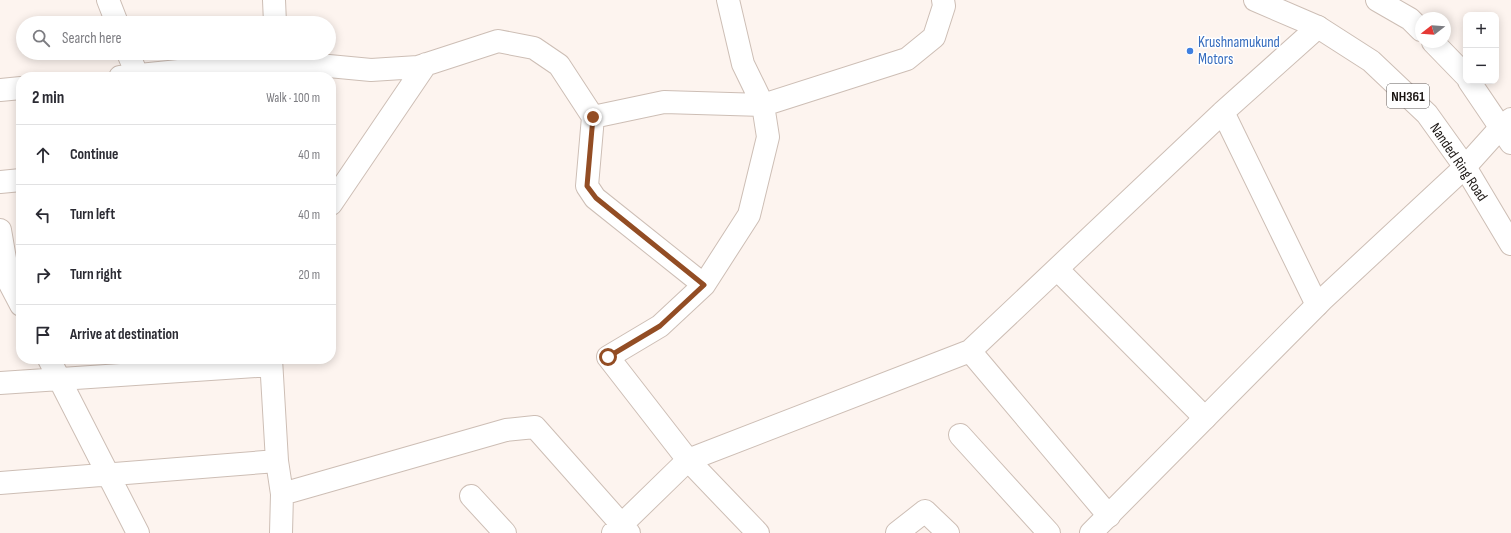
<!DOCTYPE html>
<html lang="en">
<head>
<meta charset="utf-8">
<style>
  :root { --surface:#fff; --page:#f2f2f3; --text:#2b2b33; --muted:#7c7c81; --line:#e1e1e2 }
  body { margin:0; font-family:"Sofia Sans Condensed",sans-serif; background:var(--page); color:var(--text) }
  .controls { position:absolute; right:12px; top:12px; display:grid; overflow:hidden; border-radius:8px; box-shadow:0 2px 10px #0003 }
  .controls button { width:36px; height:36px; display:grid; place-items:center; padding:0; border:0; border-bottom:1px solid var(--line); background:var(--surface); color:var(--text); font:20px sans-serif }
  .compass { position:absolute; left:1415px; top:12px; width:36px; height:36px; border-radius:50%; background:var(--surface); box-shadow:0 2px 10px #0003; rotate:253deg }
  .stop { position:absolute; width:12px; height:12px; margin:-9px; border:3px solid #934d24; border-radius:50%; background:#fff }
  .stop.end { background:#934d24; border-color:#fff; box-shadow:0 1px 4px #0008 }
  .list { margin:0; padding:0; list-style:none }
  h2 { display:flex; justify-content:space-between; align-items:center; height:52px; margin:0; padding:0 16px; font-size:17px }
  h2 small { font-size:13px; font-weight:400; color:var(--muted) }
  .list li { display:grid; grid-template-columns:26px 1fr auto; gap:12px; align-items:center; box-sizing:border-box; height:60px; padding:0 16px; border-top:1px solid var(--line) }
  .list b { display:block; font-size:15px; white-space:nowrap }
  .list em { font-size:13px; font-style:normal; color:var(--muted) }
  .icon { flex:none; width:22px; height:22px; fill:none; stroke:currentColor; stroke-width:2; stroke-linecap:round; stroke-linejoin:round }
  .map { position:relative; flex:none; width:1511px; height:533px; overflow:hidden }
  .search { position:absolute; background:var(--surface); box-shadow:0 2px 10px #0003; left:16px; top:16px; width:320px; height:44px; display:flex; align-items:center; gap:10px; box-sizing:border-box; padding:0 14px; border-radius:22px; color:var(--muted); font-size:15px }
  .panel { position:absolute; background:var(--surface); box-shadow:0 2px 10px #0003; left:16px; top:72px; width:320px; height:292px; border-radius:16px }
  .map>svg:first-child { display:block }
  .lines { fill:none; stroke-linecap:round; stroke-linejoin:round }
  .street-casing { stroke:#cdbeb5; stroke-width:24 }
  .secondary-casing { stroke:#cdbeb5; stroke-width:24 }
  .highway-casing { stroke:#cdbeb5; stroke-width:24 }
  .street { stroke:#fff; stroke-width:22 }
  .secondary { stroke:#fff; stroke-width:22 }
  .highway { stroke:#fff; stroke-width:22 }
  .route { stroke:#934d24; stroke-width:5 }
  .shop-dot { fill:#3f7fe0; stroke:#fff; stroke-width:1.5 }
  .labels { text-anchor:middle; stroke-width:3; stroke-linejoin:round; paint-order:stroke }
  .shield { fill:#fff; stroke:#5e5a58; stroke-width:1 }
  .shield-label { font-size:14px; font-weight:bold; fill:#191411 }
  .shop-label { font-size:15px; fill:#366cbe; stroke:#fff; text-anchor:start }
  .street-label { font-size:15px; fill:#191411; stroke:#fff }
</style>
</head>
<body>
<div class="map">
<svg width="1511" height="533" viewBox="0 0 1511 533">
  <rect width="100%" height="100%" fill="#fdf4ef"/>
  <g class="lines">
    <g class="street-casing">
      <path id="street" d="M108,0L117,23
        M274,0L275,23
        M728,0L743,64L763,105L768,137L749,215L704,285L660,326L608,357L688,460L758,533
        M128,53L138,77
        M120,77L276,61L371,70L418,67L498,41L534,48L559,65L593,117L587,186L595,198L704,285
        M0,90L21,88
        M1223,112L1317,305
        M593,117L664,102L763,105L907,59L934,37L944,6L943,0
        M0,182L21,180
        M331,204L426,64
        M0,230L9,282L21,305
        M1057,269L1205,418
        M970,351L1109,516
        M49,359L138,533
        M271,359L277,461L282,494L281,533
        M0,383L271,365
        M960,435L1049,533
        M0,483L277,461
        M282,494L506,430L535,427L629,533
        M471,496L505,533
        M613,533L688,460L970,351L1223,112L1318,27
        M897,533L925,511L948,533"/>
    </g>
    <g class="secondary-casing">
      <path id="secondary" d="M1091,533L1322,300L1465,167L1501,127L1511,119"/>
    </g>
    <g class="highway-casing">
      <path id="highway" d="M1255,0L1318,27L1371,61L1427,114L1465,167L1511,244
        M1377,0L1410,19L1421,30
        M1433,42L1466,76
        M1469,81L1511,143"/>
    </g>
    <use href="#street" class="street"/>
    <use href="#secondary" class="secondary"/>
    <use href="#highway" class="highway"/>
  </g>
  <g class="lines">
    <path class="route" d="M593,117L587,186L596,198L704,285L660,326L608,357"/>
  </g>
  <circle class="shop-dot" cx="1190" cy="51" r="4"/>
  <g class="labels">
    <rect class="shield" x="1387" y="84" width="42" height="24" rx="3"/>
    <g class="shield-label">
      <text x="1408" y="101">NH361</text>
    </g>
    <g class="shop-label">
      <text x="1198" y="47">Krushnamukund<tspan x="1198" dy="17">Motors</tspan></text>
    </g>
    <g class="street-label">
      <text transform="translate(1459 162) rotate(56)" y="5">Nanded Ring Road</text>
    </g>
  </g>
</svg>
<div class="controls">
<button>+</button>
<button>−</button>
</div>
<svg class="compass" viewBox="-18 -18 36 36"><path d="M0-13l5 13h-10z" fill="#e53935"/><path d="M0 13l5-13h-10z" fill="#7c7c81"/></svg>
<div class="stop" style="left:608px;top:357px"></div>
<div class="stop end" style="left:593px;top:117px"></div>
<div class="search"><svg class="icon" aria-label="search" viewBox="0 0 24 24"><circle cx="10" cy="10" r="6"/><path d="M15 15l6 6"/></svg>Search here</div>
<section class="panel">
<h2>2 min<small>Walk · 100 m</small></h2>
<ul class="list">
<li><svg class="icon" aria-label="ahead" viewBox="0 0 24 24"><path d="M12 20V5M6 11l6-6 6 6"/></svg><div><b>Continue</b></div><em>40 m</em></li>
<li><svg class="icon" aria-label="left" viewBox="0 0 24 24"><path d="M17 20v-9H6M10 6l-5 5 5 5"/></svg><div><b>Turn left</b></div><em>40 m</em></li>
<li><svg class="icon" aria-label="right" viewBox="0 0 24 24"><path d="M7 20v-9h11M14 6l5 5-5 5"/></svg><div><b>Turn right</b></div><em>20 m</em></li>
<li><svg class="icon" aria-label="arrive" viewBox="0 0 24 24"><path d="M6 21V4h12l-3 4 3 4H6"/></svg><div><b>Arrive at destination</b></div></li>
</ul>
</section>
</div>
</body>
</html>
